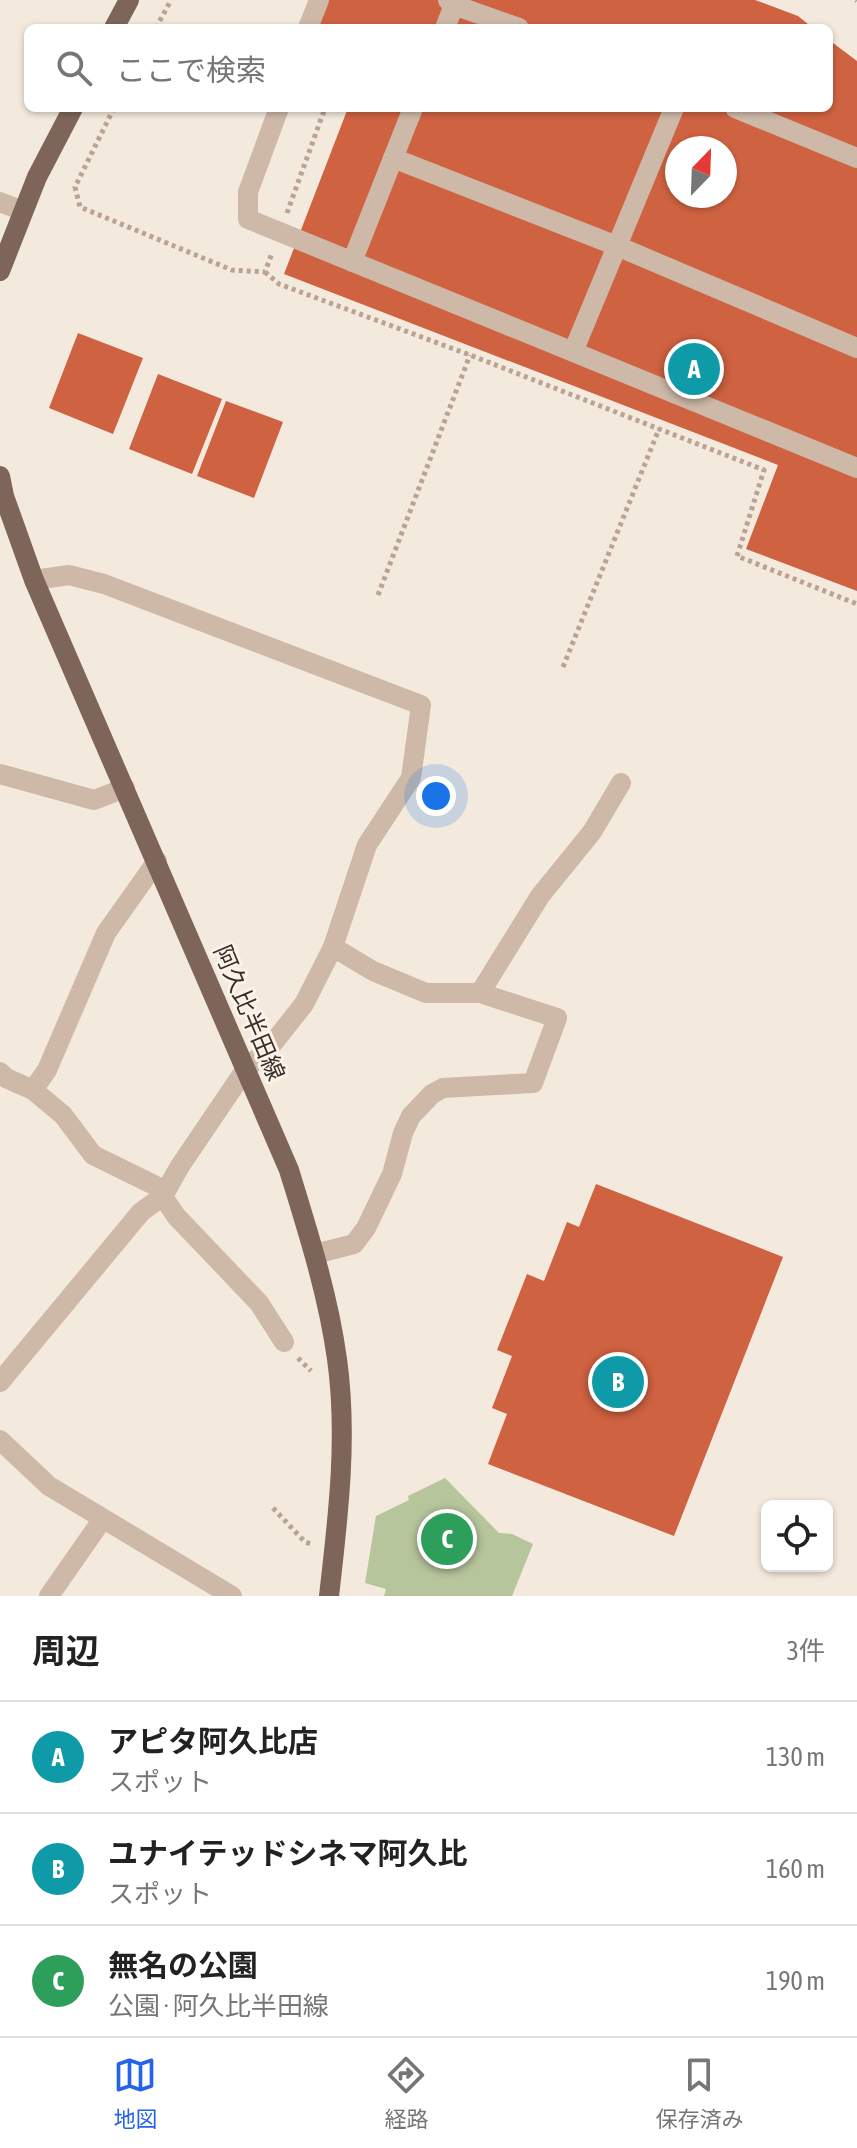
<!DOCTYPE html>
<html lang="ja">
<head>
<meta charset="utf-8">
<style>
  :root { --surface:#fff; --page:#f2f2f2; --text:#222; --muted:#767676; --line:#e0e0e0; --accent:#2563eb }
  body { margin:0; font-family:"Asap Condensed","Noto Sans JP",sans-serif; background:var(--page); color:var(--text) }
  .controls { position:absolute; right:24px; bottom:24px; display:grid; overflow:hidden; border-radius:12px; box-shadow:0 2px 6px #0004 }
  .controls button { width:72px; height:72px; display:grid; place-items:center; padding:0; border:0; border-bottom:2px solid var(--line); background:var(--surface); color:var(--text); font:40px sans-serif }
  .compass { position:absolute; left:665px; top:136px; width:72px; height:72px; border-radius:50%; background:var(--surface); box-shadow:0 2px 6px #0004; rotate:23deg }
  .you { position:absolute; left:436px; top:796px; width:28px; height:28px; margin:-20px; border:6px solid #fff; border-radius:50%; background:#1a73e8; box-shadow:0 0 0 12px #1a73e833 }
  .badge { display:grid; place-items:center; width:52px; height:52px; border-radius:50%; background:var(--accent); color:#fff; font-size:26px; font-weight:700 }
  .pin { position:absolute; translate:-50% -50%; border:4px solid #fff; box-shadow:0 2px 8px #0006 }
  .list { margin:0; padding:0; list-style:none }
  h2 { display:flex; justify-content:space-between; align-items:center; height:104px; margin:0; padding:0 32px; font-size:34px }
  h2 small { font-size:26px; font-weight:400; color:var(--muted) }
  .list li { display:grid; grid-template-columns:52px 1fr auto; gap:24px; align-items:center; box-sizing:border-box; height:112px; padding:0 32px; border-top:2px solid var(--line) }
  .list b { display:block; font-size:30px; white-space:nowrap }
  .list p { margin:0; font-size:26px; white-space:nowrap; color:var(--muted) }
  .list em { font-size:26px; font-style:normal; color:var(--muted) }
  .icon { flex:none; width:44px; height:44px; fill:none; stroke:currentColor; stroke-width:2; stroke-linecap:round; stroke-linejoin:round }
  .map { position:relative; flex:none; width:857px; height:1596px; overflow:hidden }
  .search { position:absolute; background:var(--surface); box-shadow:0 2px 6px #0004; left:24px; right:24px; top:24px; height:88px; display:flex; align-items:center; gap:20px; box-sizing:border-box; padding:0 28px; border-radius:12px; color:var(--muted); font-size:30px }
  .sheet { height:440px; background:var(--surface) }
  nav { display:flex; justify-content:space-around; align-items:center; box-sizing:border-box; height:112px; border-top:2px solid var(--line); background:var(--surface); font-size:22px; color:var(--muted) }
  nav a { display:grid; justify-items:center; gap:4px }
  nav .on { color:var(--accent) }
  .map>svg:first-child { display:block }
  .green { fill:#b7c59c }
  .building { fill:#cf6241; fill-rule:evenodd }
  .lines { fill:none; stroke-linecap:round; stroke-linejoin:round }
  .path { stroke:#baa392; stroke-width:5; stroke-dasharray:4 4; stroke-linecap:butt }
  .minor { stroke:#ceb9a8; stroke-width:20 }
  .major { stroke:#7d6559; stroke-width:20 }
  .labels { text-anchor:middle; stroke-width:6; stroke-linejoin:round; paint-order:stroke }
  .street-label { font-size:24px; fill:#3a2e29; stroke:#fbf3ea }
</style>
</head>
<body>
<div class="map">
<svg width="857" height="1596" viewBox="0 0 857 1596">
  <rect width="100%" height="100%" fill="#f4e9dd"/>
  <path class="green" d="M445,1478L499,1533L512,1534L533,1544L512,1596H384L386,1589L365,1583L376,1516L409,1500L408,1496Z"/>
  <path class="building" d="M312,0H755L798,16L813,28H301Z
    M829,40L857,61V591L746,549L778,465L284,274L348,108H829ZM677,148H725V196H677Z
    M78,333L143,358L113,434L49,408Z
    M158,374L222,399L192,474L129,449Z
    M226,401L283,422L254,498L197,476Z
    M596,1184L783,1257L674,1536L488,1464L507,1414L492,1408L512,1356L497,1350L527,1274L544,1281L567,1222L579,1227Z"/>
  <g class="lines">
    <path class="path" d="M856,0L857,1
      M156,28L171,0
      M114,108L75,187L80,207L232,270L265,272L272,253
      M287,213L325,108
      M265,272L279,284L470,355L764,470L737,556L857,604
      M378,595L470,355
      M563,667L659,429
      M298,1358L311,1371
      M273,1508L305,1542L311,1544"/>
    <path class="minor" d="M448,0L454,5L519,28
      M308,28L319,0
      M445,28L454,5
      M279,108L248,192V219L857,468
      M674,108L617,246L857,348
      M735,108L857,158
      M393,158L617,246L573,352
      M0,202L23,211
      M352,262L413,108
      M0,774L94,800L125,788
      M480,993L540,896L592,832L621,783
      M0,1072L6,1078L33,1090L63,1115L93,1155L156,1186L176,1216L259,1303L284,1342
      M33,1090L47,1070L106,933L157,861
      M315,1254L354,1244L366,1228L392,1174L403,1133L411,1116L432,1094L443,1088L533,1083L557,1018L480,993H426L373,971L333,947
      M0,1382L141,1212L163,1196L180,1166L245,1070L270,1047L304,1004L333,947L367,845L411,778L421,705L104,584L69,575L34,580
      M0,1440L49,1486L232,1596
      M49,1596L102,1520"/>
    <path class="major" d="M114,28L129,0
      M0,271L37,177L73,108
      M0,476L4,496L34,580L289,1170C308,1232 328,1294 337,1359C348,1437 338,1518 329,1596"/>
  </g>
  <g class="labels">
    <g class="street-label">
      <text transform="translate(249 1013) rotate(67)" y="8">阿久比半田線</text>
    </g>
  </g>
</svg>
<div class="controls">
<button><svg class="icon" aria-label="locate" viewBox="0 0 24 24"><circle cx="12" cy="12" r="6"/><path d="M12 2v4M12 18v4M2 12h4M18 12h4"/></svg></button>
</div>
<svg class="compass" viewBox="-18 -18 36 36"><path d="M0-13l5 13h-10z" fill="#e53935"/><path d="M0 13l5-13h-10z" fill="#767676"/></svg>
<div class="you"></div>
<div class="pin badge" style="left:694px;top:369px;background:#0f9aa8">A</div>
<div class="pin badge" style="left:618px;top:1382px;background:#0f9aa8">B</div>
<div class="pin badge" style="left:447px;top:1539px;background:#2e9e5b">C</div>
<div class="search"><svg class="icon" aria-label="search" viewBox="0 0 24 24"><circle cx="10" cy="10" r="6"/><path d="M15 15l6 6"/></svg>ここで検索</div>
</div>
<section class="sheet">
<h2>周辺<small>3件</small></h2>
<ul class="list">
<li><span class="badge" style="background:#0f9aa8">A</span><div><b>アピタ阿久比店</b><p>スポット</p></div><em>130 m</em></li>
<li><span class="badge" style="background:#0f9aa8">B</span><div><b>ユナイテッドシネマ阿久比</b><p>スポット</p></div><em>160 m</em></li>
<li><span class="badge" style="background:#2e9e5b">C</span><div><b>無名の公園</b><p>公園 · 阿久比半田線</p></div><em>190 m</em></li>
</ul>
</section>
<nav>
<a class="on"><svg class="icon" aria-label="map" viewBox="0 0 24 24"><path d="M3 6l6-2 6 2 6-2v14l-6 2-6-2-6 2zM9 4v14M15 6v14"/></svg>地図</a>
<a><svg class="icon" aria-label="directions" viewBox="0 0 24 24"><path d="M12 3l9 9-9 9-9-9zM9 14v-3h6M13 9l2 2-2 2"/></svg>経路</a>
<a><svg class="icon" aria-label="saved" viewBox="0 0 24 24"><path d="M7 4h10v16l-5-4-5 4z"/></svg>保存済み</a>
</nav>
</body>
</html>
